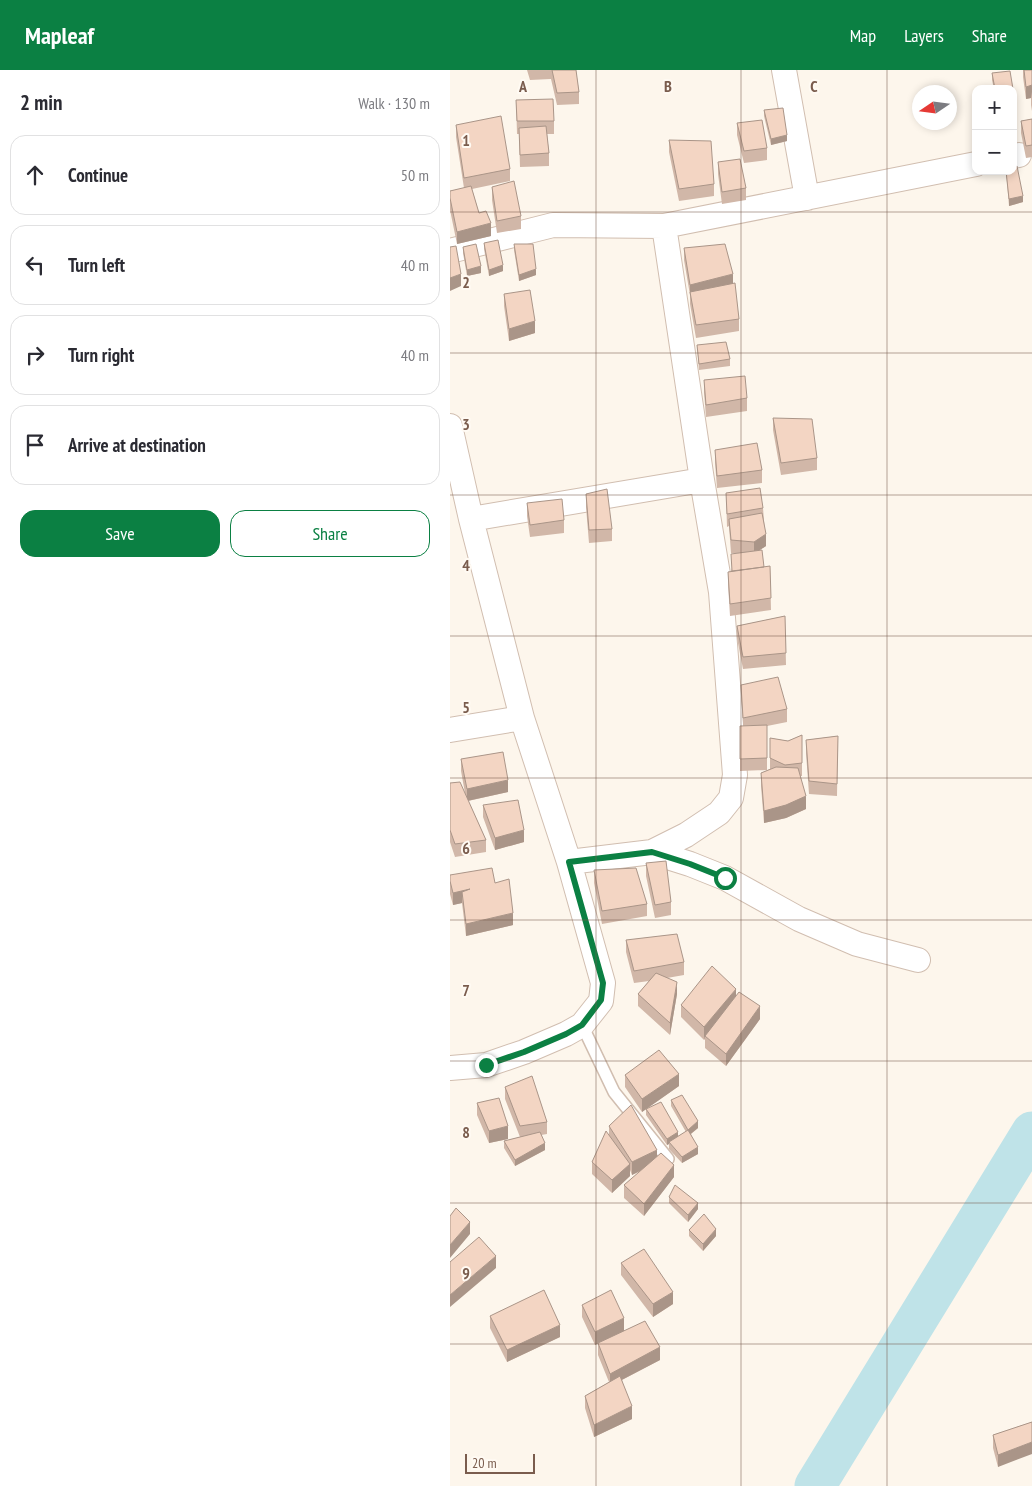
<!DOCTYPE html>
<html lang="en">
<head>
<meta charset="utf-8">
<style>
  :root { --surface:#fff; --page:#f7f7f7; --text:#2b2b33; --muted:#7c7c81; --line:#e1e1e2; --accent:#0b8043 }
  body { margin:0; font-family:"PT Sans Narrow",sans-serif; background:var(--page); color:var(--text) }
  .controls { position:absolute; right:15px; top:15px; display:grid; overflow:hidden; border-radius:10px; box-shadow:0 2px 8px #0003 }
  .controls button { width:45px; height:45px; display:grid; place-items:center; padding:0; border:0; border-bottom:1px solid var(--line); background:var(--surface); color:var(--text); font:25px sans-serif }
  .compass { position:absolute; left:462px; top:15px; width:45px; height:45px; border-radius:50%; background:var(--surface); box-shadow:0 2px 8px #0003; rotate:257deg }
  .scale { position:absolute; left:15px; bottom:12px; width:70px; box-sizing:border-box; padding-left:5px; border:2px solid #7a5c4d; border-top:0; font-size:14px; line-height:18px; white-space:nowrap; color:#7a5c4d; -webkit-text-stroke:4px #fffaf3; paint-order:stroke }
  .stop { position:absolute; width:15px; height:15px; margin:-11px; border:4px solid #0b8043; border-radius:50%; background:#fff }
  .stop.end { background:#0b8043; border-color:#fff; box-shadow:0 1px 5px #0008 }
  .list { margin:0; padding:0; list-style:none }
  h2 { display:flex; justify-content:space-between; align-items:center; height:65px; margin:0; padding:0 20px; font-size:21px }
  h2 small { font-size:16px; font-weight:400; color:var(--muted) }
  .list li { display:grid; grid-template-columns:32px 1fr auto; gap:15px; align-items:center; box-sizing:border-box; height:80px; margin:0 10px 10px; padding:0 10px; border:1px solid var(--line); border-radius:15px }
  .list b { display:block; font-size:19px; white-space:nowrap }
  .list em { font-size:16px; font-style:normal; color:var(--muted) }
  .actions { display:flex; gap:10px; padding:15px 20px }
  .actions a { flex:1; padding:11px 0; border:1px solid var(--accent); border-radius:15px; text-align:center; font-size:18px; color:var(--accent) }
  .actions .main { background:var(--accent); color:#fff }
  .icon { flex:none; width:28px; height:28px; fill:none; stroke:currentColor; stroke-width:2; stroke-linecap:round; stroke-linejoin:round }
  .map { position:relative; flex:none; width:582px; height:1416px; overflow:hidden }
  header { display:flex; align-items:center; gap:30px; box-sizing:border-box; height:70px; padding:0 25px; background:var(--accent); color:#fff }
  header strong { font-size:24px }
  nav { display:flex; gap:28px; margin-inline-start:auto; font-size:18px }
  main { display:flex }
  aside { flex:1; background:var(--surface) }
  .map>svg:first-child { display:block }
  .lines { fill:none; stroke-linecap:round; stroke-linejoin:round }
  .river { stroke:#bfe3e8; stroke-width:41 }
  .service-casing { stroke:#d1beb0; stroke-width:14 }
  .minor-casing { stroke:#d1beb0; stroke-width:26 }
  .service { stroke:#fff; stroke-width:11 }
  .minor { stroke:#fff; stroke-width:24 }
  .wall { fill:#d1b7a8 }
  .shaded-wall { fill:#aa9588 }
  .building { fill:#f3d5c3; stroke:#aa9588 }
  .route { stroke:#0b8043; stroke-width:6 }
  .grid { fill:none; stroke:#7a5c4d; stroke-width:1; stroke-opacity:0.55 }
  .grid-label { font-size:16px; text-anchor:middle; font-weight:bold; fill:#7a5c4d; stroke:#fffaf3; stroke-width:4; stroke-linejoin:round; paint-order:stroke }
</style>
</head>
<body>
<header>
<strong>Mapleaf</strong>
<nav><a>Map</a><a>Layers</a><a>Share</a></nav>
</header>
<main>
<aside>
<h2>2 min<small>Walk · 130 m</small></h2>
<ul class="list">
<li><svg class="icon" aria-label="ahead" viewBox="0 0 24 24"><path d="M12 20V5M6 11l6-6 6 6"/></svg><div><b>Continue</b></div><em>50 m</em></li>
<li><svg class="icon" aria-label="left" viewBox="0 0 24 24"><path d="M17 20v-9H6M10 6l-5 5 5 5"/></svg><div><b>Turn left</b></div><em>40 m</em></li>
<li><svg class="icon" aria-label="right" viewBox="0 0 24 24"><path d="M7 20v-9h11M14 6l5 5-5 5"/></svg><div><b>Turn right</b></div><em>40 m</em></li>
<li><svg class="icon" aria-label="arrive" viewBox="0 0 24 24"><path d="M6 21V4h12l-3 4 3 4H6"/></svg><div><b>Arrive at destination</b></div></li>
</ul>
<div class="actions"><a class="main">Save</a><a>Share</a></div>
</aside>
<div class="map">
<svg width="582" height="1416" viewBox="0 0 582 1416">
  <rect width="100%" height="100%" fill="#fdf6ec"/>
  <g class="lines">
    <path class="river" d="M365,1416L582,1062"/>
    <g class="service-casing">
      <path id="service" d="M132,955L164,1022L218,1089"/>
    </g>
    <g class="minor-casing">
      <path id="minor" d="M334,0L357,128
        M563,86L569,85
        M214,156L252,410
        M0,181L103,155L214,156L526,94
        M0,356L21,449L72,648L119,792L153,913L151,931L132,955L116,964L74,982L36,995L0,998
        M21,449L252,410L271,522L285,705L281,728L269,743L236,765L202,782L119,792
        M0,660L72,648
        M202,782L240,794L275,808L349,849L407,874L468,890"/>
    </g>
    <use href="#service" class="service"/>
    <use href="#minor" class="minor"/>
  </g>
  <path class="wall" d="M77,0H126L129,22V34L107,35L101,9L80,10Z
    M573,0H582V41L581,35V28L576,29L573,7Z
    M542,3L563,19H544L542,10Z
    M66,30L104,51V64H97L99,83V96L70,97L69,64H67Z
    M314,40L337,71L321,75L314,46Z
    M582,49V87L576,88L571,63V51Z
    M287,53L317,78V90L294,93L287,65Z
    M6,55L60,99V111L22,119L29,143L41,166L7,174L0,140V121L14,118L6,67Z
    M219,70L264,114V126L229,131L219,82Z
    M268,92L296,118V130L272,134L268,104Z
    M556,101H563L573,132L559,136Z
    M42,117L71,146V159L47,163L42,130Z
    M34,173L53,201L39,206L34,179Z
    M64,174L86,205L69,211L64,180Z
    M13,177L31,203L17,206L13,183Z
    M234,178L283,214L289,249V261L246,268L240,234V225L234,190Z
    M54,224L85,263L59,271L54,236Z
    M247,275L280,289V296L249,300Z
    M254,310L297,328V341L256,347L254,322Z
    M323,348L367,388V400L331,405L323,360Z
    M265,380L312,400V413L267,418L265,392Z
    M276,423L313,438L316,476L308,481L314,497L320,496L321,540L280,546L278,514V502L281,501L288,483H281L279,456L277,457Z
    M136,424L162,459V471L139,473L136,437Z
    M77,433L114,450V463L80,467L77,446Z
    M335,546L336,595L293,599L287,568V556Z
    M291,615L337,639V652L317,656V700L290,701V656H293Z
    M352,665V706H350L356,739L336,748L314,753L311,716V703L320,699V668L338,671Z
    M388,666L387,726L359,724L356,683V670Z
    M11,689L58,722L18,731L36,770V782L5,787L0,772V713L15,723L11,701Z
    M33,735L74,772L45,780L33,747Z
    M196,793L221,832V845L205,848L196,806Z
    M144,800L197,834V846L152,854L144,813Z
    M0,805L45,813L63,855L16,866L12,833L3,835L0,824Z
    M176,870L234,892V905L217,908L227,924L220,965L188,936V924L199,911L184,913L176,882Z
    M286,926L310,949L276,996L255,978V969L254,970L231,947V935Z
    M175,1005L229,1016L192,1042L175,1017Z
    M55,1017L97,1052V1064L91,1065L95,1080L65,1096L54,1078V1071L70,1067L55,1029Z
    M221,1030L248,1058L241,1064L248,1084L232,1093L219,1079V1074L217,1075L196,1045V1039L228,1066L236,1062L221,1036Z
    M27,1033L58,1069L39,1073L27,1045Z
    M159,1056L207,1086L224,1107L194,1146L174,1128V1115L191,1101L182,1105L180,1100V1106L162,1123L142,1104V1092L159,1065Z
    M219,1127L248,1139L238,1152L219,1133Z
    M239,1160L266,1166L253,1181L239,1166Z
    M171,1193L223,1234L203,1247L171,1205Z
    M132,1235L174,1261L210,1290L172,1310L182,1349L144,1367L135,1338V1326L159,1312L148,1285V1273L145,1275L132,1247Z
    M40,1246L110,1267L57,1292L40,1258Z
    M582,1352L548,1397L543,1378V1365Z"/>
  <path class="shaded-wall" d="M582,15V28L581,22V28L576,29V17Z
    M337,65V71L321,75V69Z
    M573,126V132L559,136V129Z
    M41,153V166L7,174V162Z
    M53,195V201L39,206V200Z
    M31,196V203L17,206V200Z
    M86,199V205L69,211V205Z
    M11,204V216L0,221V208Z
    M283,204V216L240,224V215Z
    M85,251V263L59,271V259Z
    M316,464V476L304,484V472Z
    M58,710V722L17,731V719Z
    M356,726V739L336,748L314,753V741Z
    M74,760V772L45,780V768Z
    M20,819L12,822V833L3,835V823Z
    M63,843V855L16,866V854Z
    M227,912V924L220,965V953Z
    M286,919V931L255,966L254,970V957Z
    M310,936V949L276,996V984Z
    M229,1004V1016L192,1042V1029Z
    M248,1051V1058L238,1066V1060Z
    M58,1056V1069L39,1073V1061Z
    M228,1062V1069L219,1072V1074L217,1075V1069Z
    M95,1073V1080L65,1096V1090Z
    M248,1077V1084L232,1093V1087Z
    M207,1080V1092L182,1105V1092Z
    M180,1094V1106L162,1123V1110Z
    M224,1095V1107L194,1146V1134Z
    M248,1133V1139L238,1152V1145Z
    M20,1152V1164L0,1188V1175Z
    M266,1159V1166L253,1181V1174Z
    M46,1186V1198L0,1237V1225Z
    M223,1222V1234L203,1247V1234Z
    M174,1248V1261L145,1275V1262Z
    M110,1255V1267L57,1292V1280Z
    M210,1277V1290L160,1316V1304Z
    M182,1336V1349L144,1367V1355Z
    M582,1372V1384L548,1397V1385Z"/>
  <path class="building" d="M102,0H126L129,22L107,23Z
    M574,0H582V15L576,17Z
    M560,1L563,19H545L542,3Z
    M103,29L104,51H67L66,30Z
    M333,38L337,65L321,69L314,40Z
    M51,46L60,99L14,108L6,55Z
    M582,49V75L576,76L571,51Z
    M312,50L317,78L294,81L287,53Z
    M96,56L99,83L70,85L69,58Z
    M219,70L261,71L264,114L229,119Z
    M290,89L296,118L272,122L268,92Z
    M563,96H567L573,126L559,129L556,101H563Z
    M64,111L71,146L47,151L42,117Z
    M21,116L29,143L36,141L41,153L7,162L0,128V121Z
    M48,170L53,195L39,200L34,173Z
    M26,174L31,196L17,200L13,177Z
    M64,174H83L86,199L69,205Z
    M275,174L283,204L240,215L234,178Z
    M6,176L11,204L0,208V177Z
    M285,213L289,249L246,255L240,222Z
    M80,220L85,251L59,259L54,224Z
    M276,272L280,289L249,294L247,275Z
    M295,306L297,328L256,335L254,310Z
    M323,348L362,349L367,388L331,393Z
    M307,373L312,400L267,406L265,380Z
    M310,418L313,438L277,444L276,423Z
    M157,419L162,459L139,460L136,424Z
    M112,429L114,450L80,455L77,433Z
    M312,443L316,464L304,472L281,470L279,449Z
    M312,480L314,497L282,501L281,484Z
    M320,496L321,528L280,534L278,502Z
    M335,546L336,583L293,587L287,556Z
    M328,607L337,639L293,648L291,615Z
    M317,655V688L290,689V656Z
    M352,665V693L335,695L320,688V668L338,671Z
    M388,666L387,714L359,711L356,670Z
    M53,682L58,710L17,719L11,689Z
    M326,697L348,698L356,726L336,735L314,741L311,703Z
    M10,712L36,770L5,774L0,760V713Z
    M68,730L74,760L45,768L33,735Z
    M216,791L221,832L205,835L196,793Z
    M42,798L45,813L59,809L63,843L16,854L12,822L20,819L3,823L0,811V805Z
    M186,798L197,834L152,841L144,800Z
    M227,864L234,892L184,901L176,870Z
    M262,896L286,919L254,957L231,935Z
    M206,903L227,912L220,953L188,924Z
    M289,922L310,936L276,984L255,966Z
    M209,980L229,1004L192,1029L175,1005Z
    M82,1006L97,1052L70,1056L55,1017Z
    M232,1025L248,1051L238,1060L248,1077L232,1087L219,1072L238,1060L221,1030Z
    M49,1028L58,1056L39,1061L27,1033Z
    M211,1032L228,1062L217,1069L196,1039Z
    M181,1035L207,1080L182,1092L159,1056Z
    M156,1061L180,1094L162,1110L142,1092Z
    M90,1062L95,1073L65,1090L54,1071Z
    M211,1083L224,1095L194,1134L174,1115Z
    M225,1115L248,1133L238,1145L219,1127Z
    M6,1138L20,1152L0,1175V1146Z
    M254,1144L266,1159L253,1174L239,1160Z
    M29,1167L46,1186L0,1225V1192Z
    M194,1179L223,1222L203,1234L171,1193Z
    M94,1220L110,1255L57,1280L40,1246Z
    M161,1220L174,1248L145,1262L132,1235Z
    M195,1251L210,1277L160,1304L148,1273Z
    M170,1306L182,1336L144,1355L135,1326Z
    M582,1352V1372L548,1385L543,1365Z"/>
  <g class="lines">
    <path class="route" d="M36,995L74,982L116,964L132,955L151,930L153,913L119,792L202,782L240,794L275,808"/>
  </g>
  <path class="grid" d="M146,0V1416M291,0V1416M437,0V1416M0,142H582M0,283H582M0,425H582M0,566H582M0,708H582M0,850H582M0,991H582M0,1133H582M0,1274H582"/>
  <g class="grid-label">
    <text x="73" y="22">A</text>
    <text x="218" y="22">B</text>
    <text x="364" y="22">C</text>
    <text x="16" y="76">1</text>
    <text x="16" y="218">2</text>
    <text x="16" y="360">3</text>
    <text x="16" y="501">4</text>
    <text x="16" y="643">5</text>
    <text x="16" y="784">6</text>
    <text x="16" y="926">7</text>
    <text x="16" y="1068">8</text>
    <text x="16" y="1209">9</text>
  </g>
</svg>
<div class="controls">
<button>+</button>
<button>−</button>
</div>
<svg class="compass" viewBox="-18 -18 36 36"><path d="M0-13l5 13h-10z" fill="#e53935"/><path d="M0 13l5-13h-10z" fill="#7c7c81"/></svg>
<div class="scale">20 m</div>
<div class="stop" style="left:275px;top:808px"></div>
<div class="stop end" style="left:36px;top:995px"></div>
</div>
</main>
</body>
</html>
